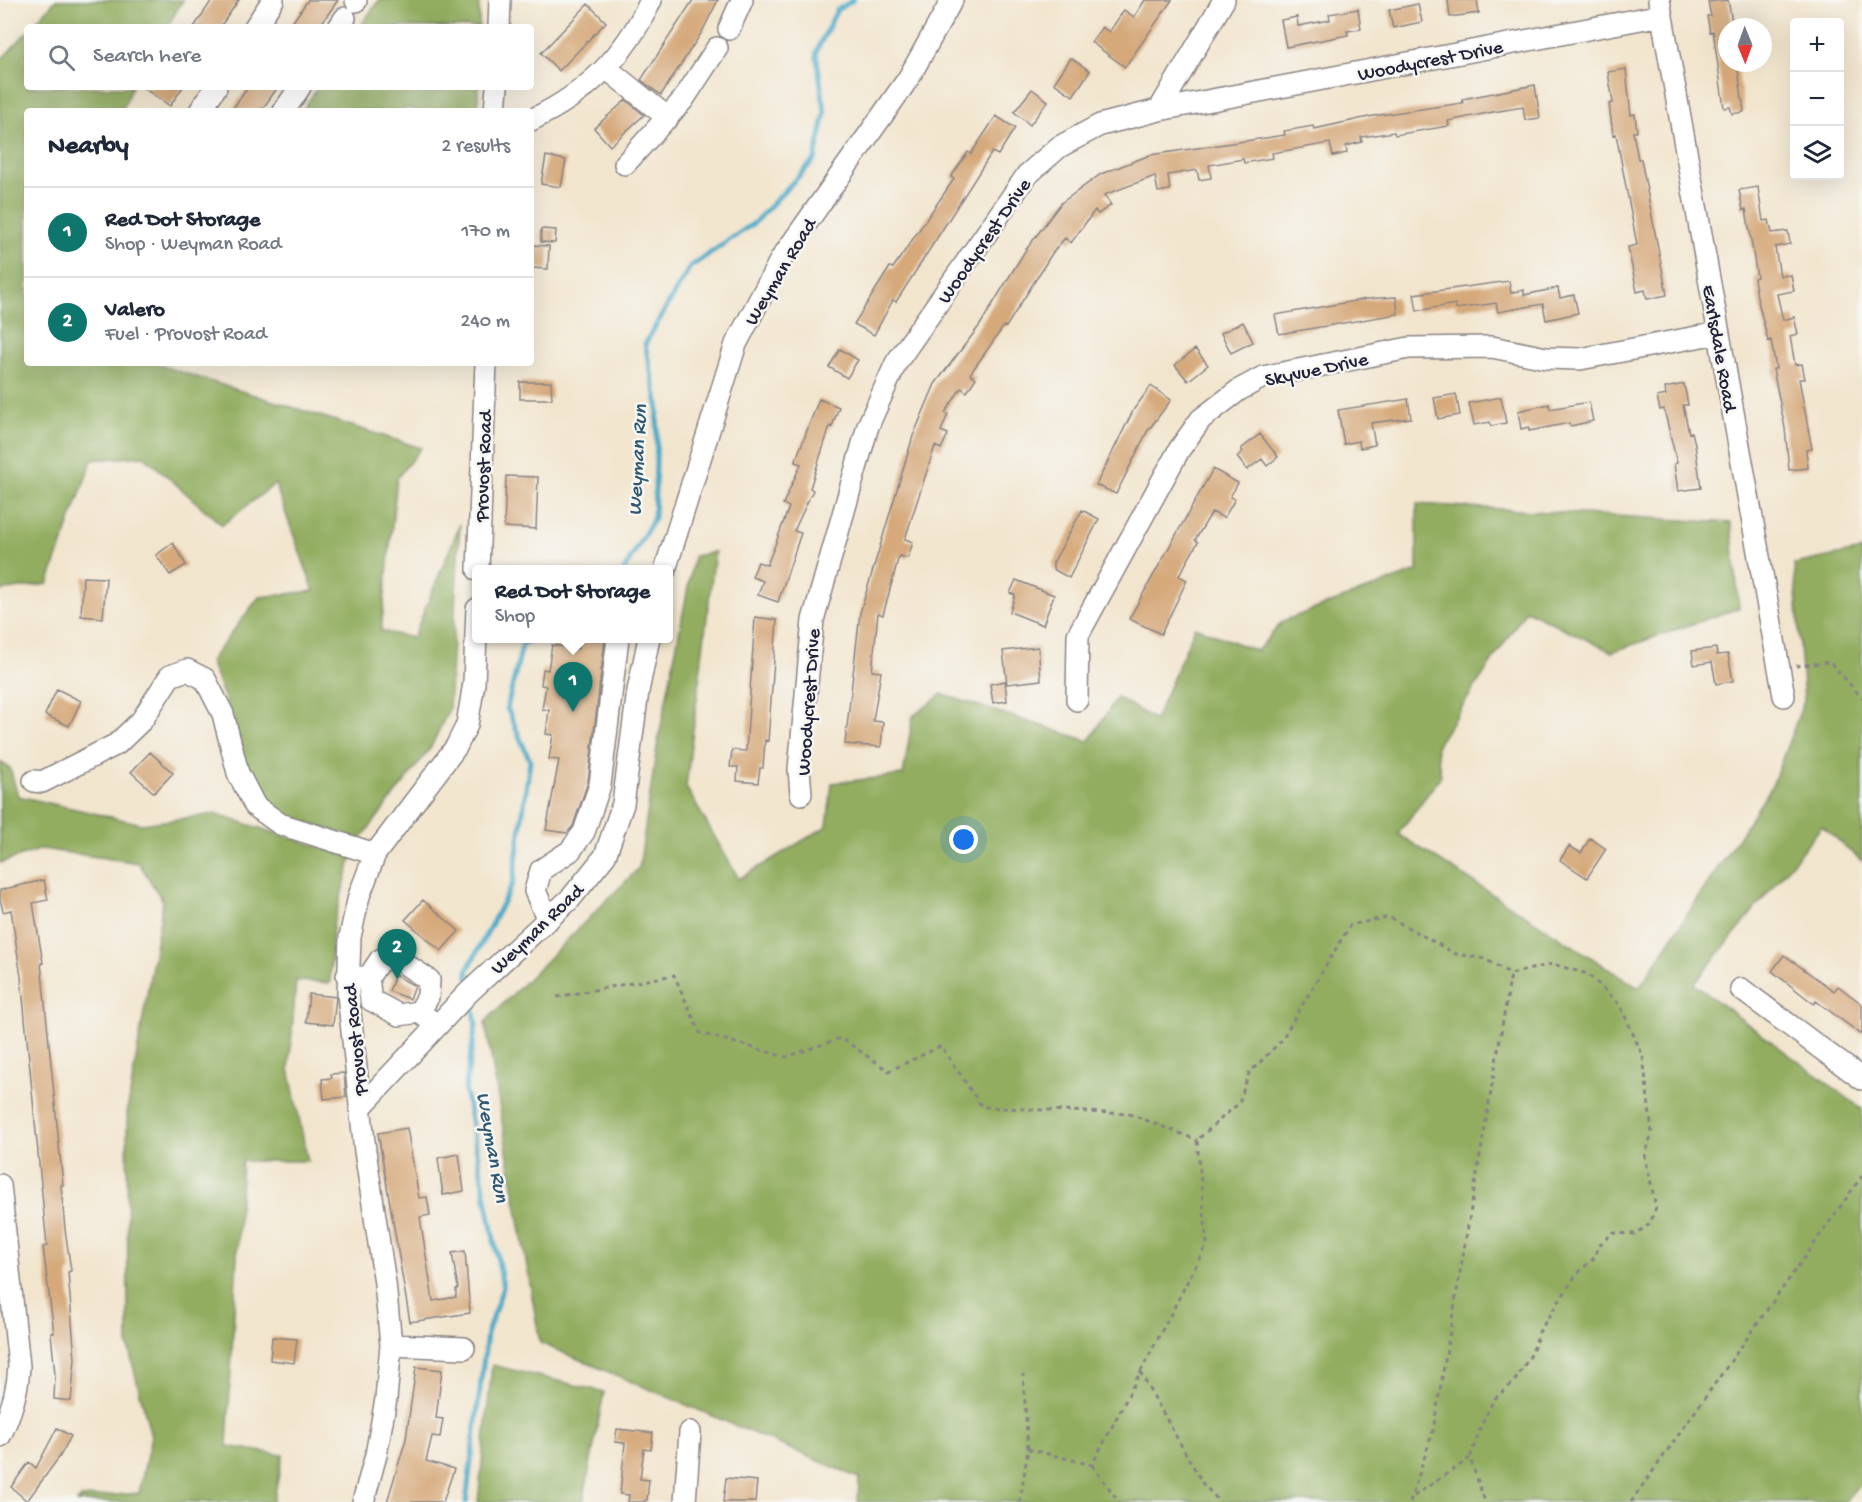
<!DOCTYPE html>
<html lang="en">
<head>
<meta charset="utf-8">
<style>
  :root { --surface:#fff; --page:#f6f6f7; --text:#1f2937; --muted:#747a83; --line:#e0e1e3; --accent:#0f766e }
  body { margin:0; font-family:"Gochi Hand",sans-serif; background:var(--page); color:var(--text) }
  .controls { position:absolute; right:18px; top:18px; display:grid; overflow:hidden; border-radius:6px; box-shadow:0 6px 24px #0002 }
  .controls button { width:54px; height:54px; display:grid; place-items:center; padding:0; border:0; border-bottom:2px solid var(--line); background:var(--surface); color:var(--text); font:30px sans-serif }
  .compass { position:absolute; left:1718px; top:18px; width:54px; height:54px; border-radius:50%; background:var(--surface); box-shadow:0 6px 24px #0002; rotate:179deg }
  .you { position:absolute; left:964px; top:840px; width:21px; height:21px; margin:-15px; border:4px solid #fff; border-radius:50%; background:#1a73e8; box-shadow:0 0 0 9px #1a73e833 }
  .badge { display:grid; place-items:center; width:39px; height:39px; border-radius:50%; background:var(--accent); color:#fff; font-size:20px; font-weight:700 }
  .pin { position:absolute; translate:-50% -50px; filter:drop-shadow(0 2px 3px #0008) }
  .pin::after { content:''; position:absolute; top:32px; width:21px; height:18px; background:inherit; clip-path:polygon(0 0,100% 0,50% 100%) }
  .popup { position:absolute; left:472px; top:565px; width:201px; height:78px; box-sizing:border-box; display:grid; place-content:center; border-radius:6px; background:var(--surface); filter:drop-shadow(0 2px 4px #0005); font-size:20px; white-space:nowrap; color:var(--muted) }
  .popup b { font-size:22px; color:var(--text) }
  .popup::after { content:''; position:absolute; left:50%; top:100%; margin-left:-12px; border:12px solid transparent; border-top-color:var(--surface) }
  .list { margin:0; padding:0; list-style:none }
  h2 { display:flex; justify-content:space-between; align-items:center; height:78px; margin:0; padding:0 24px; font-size:26px }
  h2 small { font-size:20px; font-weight:400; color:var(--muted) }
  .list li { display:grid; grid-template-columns:39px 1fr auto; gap:18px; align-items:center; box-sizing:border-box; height:90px; padding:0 24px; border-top:2px solid var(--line) }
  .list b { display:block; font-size:22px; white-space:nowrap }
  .list p { margin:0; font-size:20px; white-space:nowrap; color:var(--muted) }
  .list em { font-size:20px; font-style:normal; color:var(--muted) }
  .icon { flex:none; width:33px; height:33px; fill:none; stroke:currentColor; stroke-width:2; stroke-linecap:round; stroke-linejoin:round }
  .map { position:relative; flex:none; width:1862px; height:1502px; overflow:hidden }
  .search { position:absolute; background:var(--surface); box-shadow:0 6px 24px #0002; left:24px; top:24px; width:510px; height:66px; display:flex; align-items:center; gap:15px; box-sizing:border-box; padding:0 21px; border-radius:6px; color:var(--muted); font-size:22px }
  .panel { position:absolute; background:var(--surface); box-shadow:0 6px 24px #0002; left:24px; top:108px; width:510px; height:258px; border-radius:6px }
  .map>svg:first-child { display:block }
  .forest { fill:#92ad60; stroke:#5a684e; stroke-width:1.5 }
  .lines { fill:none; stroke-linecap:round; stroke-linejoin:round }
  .stream { stroke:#48a9c7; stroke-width:5 }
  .building { fill:#d5a97a }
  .minor-casing { stroke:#8a8484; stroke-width:24 }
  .path { stroke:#8a8484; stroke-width:3; stroke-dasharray:4.5 4.5; stroke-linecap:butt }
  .minor { stroke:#fff; stroke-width:21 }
  .labels { text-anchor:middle; stroke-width:5; stroke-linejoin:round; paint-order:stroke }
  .street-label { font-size:20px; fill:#22223b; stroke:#f6f6f2 }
  .water-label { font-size:21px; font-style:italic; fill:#315873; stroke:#f6f6f2 }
</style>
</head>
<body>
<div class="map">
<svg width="1862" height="1502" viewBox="0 0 1862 1502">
  <rect width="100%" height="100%" fill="#f6f6f2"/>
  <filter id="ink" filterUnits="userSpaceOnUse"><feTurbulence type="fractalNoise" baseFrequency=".0167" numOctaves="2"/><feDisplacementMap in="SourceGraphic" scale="12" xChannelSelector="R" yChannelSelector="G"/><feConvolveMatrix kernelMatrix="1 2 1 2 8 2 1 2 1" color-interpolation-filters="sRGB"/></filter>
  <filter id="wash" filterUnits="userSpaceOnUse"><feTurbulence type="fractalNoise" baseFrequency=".008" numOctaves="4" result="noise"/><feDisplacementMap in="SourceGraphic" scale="24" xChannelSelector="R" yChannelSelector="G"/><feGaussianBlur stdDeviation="1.35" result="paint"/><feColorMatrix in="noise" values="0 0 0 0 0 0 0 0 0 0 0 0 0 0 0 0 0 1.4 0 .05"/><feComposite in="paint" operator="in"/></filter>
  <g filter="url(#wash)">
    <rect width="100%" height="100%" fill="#f2e5ce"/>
    <path class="forest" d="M56,0H183L167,27H31Z
      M379,0H479V27H360Z
      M27,32V87H132L122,111H27V363H153L421,448L397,478L381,631L413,638L460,524L449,709L431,747L361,839L275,813L249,782L232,717L210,661L259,597L314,591L275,484L222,525L144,456L92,460L48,584L0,591V61Z
      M318,87H478V111H420L406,108L404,111H302Z
      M1417,504L1731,523L1739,608L1612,652L1526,610L1436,746L1441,776L1398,834L1639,988L1772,786L1804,701L1794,564L1862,550V861L1822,826L1694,984L1862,1109V1482L1845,1502H858L859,1478L540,1343L485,1022L639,868L657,747L694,556L715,552L686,787L739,879L827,826L832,783L903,775L913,716L942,694L1089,741L1117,697L1155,720L1195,627L1257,651L1283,621L1417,571Z
      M0,762L10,768L18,796L142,824L215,814L352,857L333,925L330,983L296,981L289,1069L308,1161H242L227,1446L283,1455L273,1502H77L81,1498L139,1493L151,1436L128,1346L127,1112L163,901L139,863L42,849L0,863Z
      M492,1365L604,1392L583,1502H478Z"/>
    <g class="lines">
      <path class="stream" d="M624,570L654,518L658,405L645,344L690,267L754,223L815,159L825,113L816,52L837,10L853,0
        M469,984L467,971L513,883L530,761L507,708L522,646L532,638
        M466,1502L487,1333L503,1287L465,1089L476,1024L471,996"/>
    </g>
    <g id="blocks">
      <path class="building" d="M212,0H239L220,27H194Z
        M308,0H338L319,27H289Z
        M693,0H718L702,32L661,95L641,80Z
        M1145,0H1172L1125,67L1091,42L1102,27L1109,32L1124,10L1134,17Z
        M1448,0H1477L1479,13L1450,17Z
        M1728,0L1733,27H1727V63H1737L1744,112L1732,114L1730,107L1724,108L1713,31L1710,32L1707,16H1711L1708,2Z
        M588,4L606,22L559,71L541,53Z
        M1418,4L1422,22L1393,28L1389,10Z
        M1358,9L1361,29L1347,31L1348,35L1286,47L1281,20L1297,17L1298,26L1330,20L1329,14Z
        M1071,58L1090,71L1073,96L1054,83Z
        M1626,69L1631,115L1635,114L1637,132H1633L1638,159H1641L1667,295L1647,299L1645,290L1637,292L1628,247L1637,245L1616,134L1613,135L1609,104L1613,103L1608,72Z
        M1535,85L1540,118L1525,120L1523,107L1493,112L1448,121L1449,126L1395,135L1394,132L1361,137L1362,142L1346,146L1347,153L1333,156L1330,143L1272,153L1273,158L1244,163L1243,159L1209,165L1211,178L1199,180L1197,170L1168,175L1170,190L1158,192L1155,176L1104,195L1111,205L1098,214L1095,210L1071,243L1065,238L1053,252L1006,327L1004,326L970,374L976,378L967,392L961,388L945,413L948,414L941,431L948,434L941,449L935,446L905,539L913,542L908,558L899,556L883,615L878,613L872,671L881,672L873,721L883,722L881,747L845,744L860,613L913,436L935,384L980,325L1025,251L1061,203L1101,174L1150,155L1285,135L1284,131L1313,126L1314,129L1373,116L1463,103L1462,99Z
        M142,87H183L170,106Z
        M248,87H278L261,111H231Z
        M1032,89L1048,101L1030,125L1014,112Z
        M626,100L644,115L610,146L594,128Z
        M996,116L1015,128L998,155L992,152L896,302L893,300L874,335L854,324L890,267L893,268L954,179L951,177L968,152L971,154Z
        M546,156L566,160L561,187L541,184Z
        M1758,187L1763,221L1769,220L1772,233L1788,231L1790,244L1775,247L1780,276L1791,275L1794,291L1777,294L1783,320L1794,317L1798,334L1790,336L1795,365L1802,364L1805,379H1799L1812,449L1806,450L1808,468L1789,470L1785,428L1773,369H1776L1771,340L1768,341L1757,297L1754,278L1757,277L1746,209L1743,210L1739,190Z
        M541,229L556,230L555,243L541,242Z
        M531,245L549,246L548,269L531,268Z
        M1509,281L1511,293L1524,290V295L1558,288L1560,298L1574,295L1578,313L1546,320L1543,304L1498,312L1496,303L1456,309L1455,304L1417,311L1414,294Z
        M1396,297L1398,314L1279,334L1275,315L1366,299Z
        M1243,322L1253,342L1231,353L1221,333Z
        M840,349L858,360L847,378L829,367Z
        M1195,349L1208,365L1188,381L1175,365Z
        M520,382H551L552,399H520Z
        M1684,384L1688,405H1683L1689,433L1692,432L1695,444L1701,488L1678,491L1674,464L1677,463L1664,409L1660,410L1657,397L1666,395L1665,388Z
        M1151,386L1171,400L1147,432L1116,494L1096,485L1134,409Z
        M1456,394L1460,415L1438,419L1434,398Z
        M1501,397L1506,423L1491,426L1490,422L1474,425L1469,403Z
        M819,399L839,407L832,427L830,426L810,488L813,490L794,531L801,533L778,602L758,595L763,581L752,577L758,562L767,565L775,545L789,507L783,504L801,464L795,462Z
        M1408,399L1411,418L1371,423L1375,445L1360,448L1359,441L1344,444L1338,410Z
        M1589,402L1593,421L1570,426L1569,423L1529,431V427L1521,429L1518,411L1549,404L1550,409Z
        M1260,434L1278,457L1267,466L1262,459L1247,470L1237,457L1243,451L1241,449Z
        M1213,469L1238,483L1230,497L1235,499L1224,518L1212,512L1195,540L1198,542L1179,576L1187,580L1161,634L1129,619Z
        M506,476L538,477L536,529L504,527Z
        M1082,510L1099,519L1069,578L1053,569V563Z
        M173,543L186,565L170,575L156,555Z
        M83,577L106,578L103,618L81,616Z
        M1016,580L1054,595L1043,625L1010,612L1015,595L1010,593Z
        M755,617L777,620L768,741L765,740L763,768H760L758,783L737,781L738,767H730L732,750L746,751Z
        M580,639H605L588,782L573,826L567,833L546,830L559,760L549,759L553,735L546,734L549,710L542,709L546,686L541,685L543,669L548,670L552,645L578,649Z
        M1038,647L1041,680L1007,684L1003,651Z
        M1716,648L1717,655L1728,654L1733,681L1716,684L1712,662L1694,665L1692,651Z
        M1005,681L1007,701L993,703L990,684Z
        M57,689L81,701L69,726L45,715Z
        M150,752L173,773L154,793L131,772Z
        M1590,838L1606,849L1587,878L1560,860L1569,846L1581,853Z
        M44,880L48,900L33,903L43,963H41L63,1185H61L65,1229L71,1271L68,1272L75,1359L71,1401L54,1399L55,1374L51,1333H54L43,1247L47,1246L21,977L11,910L3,912L0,899V890Z
        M423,900L459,931L441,951L405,920Z
        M1784,955L1834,991L1838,986L1862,1004V1035L1816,1001L1814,1004L1772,971Z
        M395,975L415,986L410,999L389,991Z
        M309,994L336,997L333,1025L306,1022Z
        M344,1073L346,1097L324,1099L322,1079L332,1078L331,1074Z
        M407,1128L419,1198L427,1197L430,1215L420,1217L433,1301L456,1297V1289L458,1288L452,1253L465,1251L470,1313L410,1322L378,1133Z
        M459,1154L464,1191L443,1195L438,1158Z
        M272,1337L297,1339L294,1363L270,1360Z
        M416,1367L442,1370L436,1418L443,1419L440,1437L432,1436L426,1461L454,1469L443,1502H387L406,1439Z
        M57,1428L71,1436L60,1456L27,1501L11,1487L29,1462L36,1468Z
        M617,1429L653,1433L651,1450L644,1449L640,1479L649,1480L647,1500L643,1502H628L629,1495L620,1494L625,1443L615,1442Z
        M726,1478L757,1481L755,1502H723Z"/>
    </g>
  </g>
  <g filter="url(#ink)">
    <use href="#blocks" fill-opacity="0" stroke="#8a8484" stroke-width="1.5"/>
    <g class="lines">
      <g class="minor-casing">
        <path id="minor" d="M1659,0L1784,696
          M356,1V0
          M255,27L273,0
          M339,27L345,18
          M499,27L500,0
          M729,29L742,0
          M606,68L668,118
          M1159,110L1224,0
          M200,111L216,87
          M284,111L300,87
          M495,111L497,87
          M531,120C588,93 625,56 651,0
          M625,164L683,100L717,48
          M478,570L486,363
          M665,570L736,344L781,259L908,79L952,0
          M1077,700L1078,635L1179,450L1201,419L1239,390L1263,377L1409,348L1492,347L1546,358L1580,359L1718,333
          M34,781L42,782L117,744L142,720L170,676L187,670L205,679L223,714L238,773L255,806L280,824L375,854
          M801,794L799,769L813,620L868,426L896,363L1027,175L1059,147L1100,125L1159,110L1662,15
          M548,920L535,891L541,870L570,851L584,832L600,785L618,638
          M347,976L368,978L380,960L396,958L429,980L428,997L419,1012L437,1025
          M368,978L371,1000L399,1015L419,1012
          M1741,989L1862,1079
          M360,1108L468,993L571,898L605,856L623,804L638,691L649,638
          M0,1185L19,1366C18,1392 11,1413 0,1436
          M391,1345L464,1348
          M363,1502L376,1455L386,1399L391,1345L385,1283L365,1151L348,994L350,937L359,896L375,854L456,747L467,725L474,683L477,609
          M685,1502L690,1432"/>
      </g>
      <path class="path" d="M1796,666L1830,662L1862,698
        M557,997L674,975L700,1033L786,1057L841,1038L889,1071L941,1046L982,1107L1130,1114L1197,1140
        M1140,1372L1203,1484L1220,1502
        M1028,1449L1092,1465L1207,1244L1197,1140L1239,1103L1249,1073L1281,1041L1350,925L1389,917L1456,954L1485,959L1511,974L1552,964L1588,974L1620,1005L1643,1056L1652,1133L1645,1156L1656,1207L1650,1224L1635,1234L1613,1233L1599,1245L1595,1257L1576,1275L1539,1332L1532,1353L1514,1382L1494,1399L1481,1426L1470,1458L1485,1502
        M1092,1465L1119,1502
        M1414,1496L1470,1458
        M1020,1502L1028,1449L1023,1374
        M1410,1502L1433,1431L1511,974
        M1631,1502L1862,1176"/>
      <use href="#minor" class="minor"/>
    </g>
  </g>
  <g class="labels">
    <g class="street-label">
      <text transform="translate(1430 59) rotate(-11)" y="7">Woodycrest Drive</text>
      <text transform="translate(983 240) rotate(-55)" y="7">Woodycrest Drive</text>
      <text transform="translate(779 271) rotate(-59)" y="7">Weyman Road</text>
      <text transform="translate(1721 348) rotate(80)" y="7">Earlsdale Road</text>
      <text transform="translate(1316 368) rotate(-12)" y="7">Skyvue Drive</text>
      <text transform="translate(482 466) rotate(-88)" y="7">Provost Road</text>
      <text transform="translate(807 702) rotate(-86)" y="7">Woodycrest Drive</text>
      <text transform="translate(536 928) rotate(-44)" y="7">Weyman Road</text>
      <text transform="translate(354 1040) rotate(-96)" y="7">Provost Road</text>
    </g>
    <g class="water-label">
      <text transform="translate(636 460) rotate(-87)" y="7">Weyman Run</text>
      <text transform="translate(494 1147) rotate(80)" y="7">Weyman Run</text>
    </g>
  </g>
</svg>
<div class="controls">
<button>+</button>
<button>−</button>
<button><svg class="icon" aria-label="layers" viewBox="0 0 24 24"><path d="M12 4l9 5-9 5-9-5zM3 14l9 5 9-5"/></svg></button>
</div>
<svg class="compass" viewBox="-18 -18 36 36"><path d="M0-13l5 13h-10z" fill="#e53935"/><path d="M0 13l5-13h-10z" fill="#747a83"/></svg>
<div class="you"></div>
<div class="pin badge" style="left:573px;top:712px">1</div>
<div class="popup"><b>Red Dot Storage</b>Shop</div>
<div class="pin badge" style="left:397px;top:979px">2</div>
<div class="search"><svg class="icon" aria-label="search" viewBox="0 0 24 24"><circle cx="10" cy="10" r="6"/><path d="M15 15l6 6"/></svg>Search here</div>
<section class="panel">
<h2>Nearby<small>2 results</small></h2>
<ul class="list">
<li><span class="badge">1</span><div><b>Red Dot Storage</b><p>Shop · Weyman Road</p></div><em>170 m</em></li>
<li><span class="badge">2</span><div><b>Valero</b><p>Fuel · Provost Road</p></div><em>240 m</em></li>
</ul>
</section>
</div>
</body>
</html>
